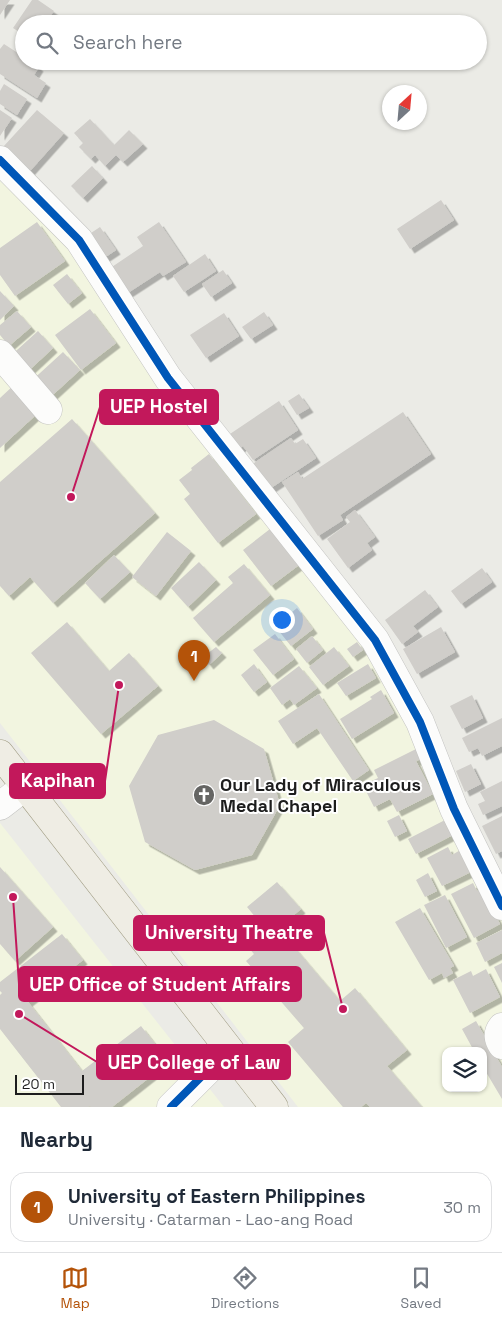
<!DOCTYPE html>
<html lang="en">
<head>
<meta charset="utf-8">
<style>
  :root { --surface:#fff; --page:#f6f6f7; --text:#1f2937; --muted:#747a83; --line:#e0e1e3; --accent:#b45309 }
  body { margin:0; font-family:"Space Grotesk",sans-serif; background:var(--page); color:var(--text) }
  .controls { position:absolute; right:15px; bottom:15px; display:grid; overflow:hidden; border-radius:10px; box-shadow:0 1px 4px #0004 }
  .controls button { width:45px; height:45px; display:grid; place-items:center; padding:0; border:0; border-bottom:1px solid var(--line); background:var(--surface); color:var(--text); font:25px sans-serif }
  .compass { position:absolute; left:382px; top:85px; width:45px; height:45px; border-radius:50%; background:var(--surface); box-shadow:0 1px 4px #0004; rotate:26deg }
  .scale { position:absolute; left:15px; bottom:12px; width:69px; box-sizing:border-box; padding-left:5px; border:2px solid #1d1d1d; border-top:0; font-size:14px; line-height:18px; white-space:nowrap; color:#1d1d1d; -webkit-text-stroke:4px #fff; paint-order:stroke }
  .you { position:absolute; left:281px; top:619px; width:18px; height:18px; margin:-12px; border:4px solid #fff; border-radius:50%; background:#1a73e8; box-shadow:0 0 0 8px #1a73e833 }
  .badge { display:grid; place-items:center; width:32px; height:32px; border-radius:50%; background:var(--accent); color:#fff; font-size:16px; font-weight:700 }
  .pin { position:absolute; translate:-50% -41px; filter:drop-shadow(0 1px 2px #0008) }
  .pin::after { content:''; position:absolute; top:26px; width:18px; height:15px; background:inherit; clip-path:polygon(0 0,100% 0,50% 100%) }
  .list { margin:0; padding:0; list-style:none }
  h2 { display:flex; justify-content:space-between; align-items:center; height:65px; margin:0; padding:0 20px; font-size:21px }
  h2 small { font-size:16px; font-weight:400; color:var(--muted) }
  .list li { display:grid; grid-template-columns:32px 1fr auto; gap:15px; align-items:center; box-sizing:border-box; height:70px; margin:0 10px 10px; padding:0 10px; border:1px solid var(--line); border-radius:15px }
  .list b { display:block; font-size:19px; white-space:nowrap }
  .list p { margin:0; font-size:16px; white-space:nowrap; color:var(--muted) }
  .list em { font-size:16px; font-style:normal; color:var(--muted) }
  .icon { flex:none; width:28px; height:28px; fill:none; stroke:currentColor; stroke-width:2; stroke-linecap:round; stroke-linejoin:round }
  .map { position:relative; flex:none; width:502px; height:1107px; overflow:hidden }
  .search { position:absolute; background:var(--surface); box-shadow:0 1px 4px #0004; left:15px; right:15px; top:15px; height:55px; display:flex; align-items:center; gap:12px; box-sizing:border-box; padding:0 18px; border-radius:28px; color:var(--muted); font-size:19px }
  .sheet { height:145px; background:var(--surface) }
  nav { display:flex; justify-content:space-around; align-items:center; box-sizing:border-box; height:70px; border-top:1px solid var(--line); background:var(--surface); font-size:14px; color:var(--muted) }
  nav a { display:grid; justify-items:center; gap:2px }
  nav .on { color:var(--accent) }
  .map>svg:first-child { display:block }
  .education { fill:#f2f5e0; fill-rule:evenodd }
  .building { fill:#d0ceca; filter:url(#shadow) }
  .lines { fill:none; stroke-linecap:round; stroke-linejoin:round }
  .minor-casing { stroke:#c4c4c2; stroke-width:29 }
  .major-casing { stroke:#a09c83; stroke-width:29 }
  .minor { stroke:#fcfcfb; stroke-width:28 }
  .major { stroke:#efede4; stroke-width:28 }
  .cycleway-casing { stroke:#fff; stroke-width:11 }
  .cycleway { stroke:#0057b8; stroke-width:8 }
  .labels { text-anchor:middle; stroke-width:4; stroke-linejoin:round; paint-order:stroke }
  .poi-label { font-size:18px; font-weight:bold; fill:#1d1d1d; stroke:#fff; text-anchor:start }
  .leader { fill:none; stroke:#c2185b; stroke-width:2 }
  .callout-dot { fill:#c2185b; stroke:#fff; stroke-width:2 }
  .callout { fill:#c2185b; stroke:#c2185b; stroke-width:2 }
  .callout-label { font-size:19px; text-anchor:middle; font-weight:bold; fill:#fff }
</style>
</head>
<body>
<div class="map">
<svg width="502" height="1107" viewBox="0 0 502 1107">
  <defs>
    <filter id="shadow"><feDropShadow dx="4.5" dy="4.5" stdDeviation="0" flood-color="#0004"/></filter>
  </defs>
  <rect width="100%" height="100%" fill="#ebebe6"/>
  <path class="education" d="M0,177L72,245L369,642L408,721L502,920V1107H298L0,723ZM446,1051H483V1088H446Z
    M0,823L224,1107H0Z"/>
  <path class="building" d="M0,0H10L0,15Z
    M32,0H38L54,11L44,24H24V35L13,28Z
    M4,44L24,57V61H31L39,67L34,75L46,83L37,98L0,74V49Z
    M4,84L27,99L17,115L0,104V91Z
    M0,110L12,118L0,136Z
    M37,110L64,133L30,171L3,147Z
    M90,119L114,145L129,130L143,144L123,162L116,155L105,166L95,155L91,159L79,147L83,143L74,133Z
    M92,166L103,178L83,198L71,186Z
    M441,200L454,220L410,249L397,229Z
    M37,222L65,261L15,296L0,275V248Z
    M159,222L186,262L163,276L160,272L120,298L103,273L143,246L137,237Z
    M100,227L116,250L101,260L85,237Z
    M205,254L216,271L184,292L173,276Z
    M223,270L232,283L211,297L202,284Z
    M67,274L82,293L68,304L53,285Z
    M0,291L14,306L0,320Z
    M90,309L116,343L81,370L55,335Z
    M17,311L31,327L9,346L0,335V325Z
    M264,312L273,325L251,339L242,327Z
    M224,313L239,336L206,358L190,335Z
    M38,331L53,348L23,376L7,359Z
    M63,352L80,370L45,402L28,384Z
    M14,385L39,412L0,448V398Z
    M299,394L309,408L297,415L288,401Z
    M279,401L298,430L253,460L243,446L230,455L221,440Z
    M403,412L431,454L340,515L343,520L318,536L282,482L298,472L302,479Z
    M72,419L155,513L53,603L30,577L9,596L0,586V482Z
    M291,438L295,444L303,439L316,458L268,490L251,465Z
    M209,454L256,514L218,543L184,499L190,494L179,480L192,470L191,468Z
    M355,510L375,537L367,543L372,550L348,568L327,539L350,522L346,517Z
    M270,529L299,565L271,586L243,550Z
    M167,532L191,551L156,596L132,577Z
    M114,555L130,572L100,599L85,583Z
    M199,562L216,580L188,607L171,588Z
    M244,564L270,595L214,642L193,618L233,583L228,577Z
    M482,568L492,582L461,604L451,591Z
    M425,590L438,607L413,626L418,632L402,644L385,620Z
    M297,608L313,629L291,646L275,626Z
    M67,622L109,671L129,653L158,686L101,734L31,653Z
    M441,627L455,652L417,674L403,649Z
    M275,634L294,659L273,675L253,650Z
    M312,636L323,650L307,663L296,649Z
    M357,642L363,650L353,657L347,649Z
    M216,647L222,653L209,665L203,657Z
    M334,647L349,666L323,685L309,667Z
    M254,664L267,682L254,692L241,675Z
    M368,664L376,678L346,696L337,683Z
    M299,666L317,688L294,705L290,699L282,705L270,688Z
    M381,690L394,713L352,739L340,719L372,699L370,697Z
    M319,694L369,770L353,781L317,728L293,744L278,721Z
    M472,695L483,718L462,729L450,706Z
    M502,718V746L482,756L478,748L469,752L462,738Z
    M214,720L264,749L280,805L252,855L195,870L145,842L129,786L158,735Z
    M416,749L421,759L416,761L433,794L397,812L390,799L374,807L363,785L378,778L374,770Z
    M471,764L481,784L465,792L456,771Z
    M502,781V806L483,815L478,804L485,801L480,792Z
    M399,815L407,831L395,837L387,821Z
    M502,816V851L496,854L482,826Z
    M445,820L453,835L416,854L408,839Z
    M448,847L452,855L462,849L473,871L442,886L427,858Z
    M0,867L53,927L15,961L0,944Z
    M428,873L437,891L425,897L416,880Z
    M277,882L301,909L278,928L340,1001L355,988L407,1050L387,1066L422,1107H370L366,1103L361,1107H343L288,1042L304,1028L246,961L254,954L239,936L258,920L247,907Z
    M473,883L477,891L481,889L500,924L474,938L451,894Z
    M445,895L467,937L446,948L424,905Z
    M420,908L454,966L450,968L453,973L444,978L442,973L429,980L395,922Z
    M502,930V953L485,962L476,943Z
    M62,934L83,960L28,1002L82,1071L141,1026L169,1062L112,1107H91L90,1106L88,1107H61L0,1029V995L2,993L0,991V982Z
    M502,963V983L494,967Z
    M486,969L500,997L470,1013L453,980L471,971L473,976Z
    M476,1021L502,1067V1099L483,1067V1051H474L462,1029Z"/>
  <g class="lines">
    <g class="minor-casing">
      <path id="minor" d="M0,160L79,240L168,378L375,640L420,722L454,809L502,906
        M0,354L48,410
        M0,806L26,786
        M502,1027C497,1033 498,1039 502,1045
        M171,1107L228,1050"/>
    </g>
    <g class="major-casing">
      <path id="major" d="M0,754L274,1107"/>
    </g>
    <use href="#minor" class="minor"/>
    <use href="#major" class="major"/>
    <g class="cycleway-casing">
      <path id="cycleway" d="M0,160L79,240L168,378L375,640L420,722L454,809L502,906
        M171,1107L228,1050"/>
    </g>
    <use href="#cycleway" class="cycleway"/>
  </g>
  <defs>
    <g id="church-disc" transform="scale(1.125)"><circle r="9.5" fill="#656563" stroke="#fff"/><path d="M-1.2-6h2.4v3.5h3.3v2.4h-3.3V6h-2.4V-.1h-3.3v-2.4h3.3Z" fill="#fff"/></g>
  </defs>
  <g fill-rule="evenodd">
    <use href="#church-disc" x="204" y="795"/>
  </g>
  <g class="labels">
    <g class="poi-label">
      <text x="220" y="791">Our Lady of Miraculous<tspan x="220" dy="21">Medal Chapel</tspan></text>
    </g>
  </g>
  <path class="leader" d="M71 497L100 407M119 685L105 781M343 1009L324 933M13 897L19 984M19 1014L97 1062"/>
  <g class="callout-dot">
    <circle cx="71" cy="497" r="5"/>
    <circle cx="119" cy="685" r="5"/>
    <circle cx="343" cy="1009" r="5"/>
    <circle cx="13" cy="897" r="5"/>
    <circle cx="19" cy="1014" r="5"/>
  </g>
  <g class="callout">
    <rect x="100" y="390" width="118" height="34" rx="5"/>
    <rect x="10" y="764" width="95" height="34" rx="5"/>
    <rect x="134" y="916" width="190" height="34" rx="5"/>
    <rect x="19" y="967" width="282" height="34" rx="5"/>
    <rect x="97" y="1045" width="193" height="34" rx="5"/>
  </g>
  <g class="callout-label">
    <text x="159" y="413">UEP Hostel</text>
    <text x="58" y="787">Kapihan</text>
    <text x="229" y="939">University Theatre</text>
    <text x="160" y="991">UEP Office of Student Affairs</text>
    <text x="194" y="1069">UEP College of Law</text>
  </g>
</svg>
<div class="controls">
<button><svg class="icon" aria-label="layers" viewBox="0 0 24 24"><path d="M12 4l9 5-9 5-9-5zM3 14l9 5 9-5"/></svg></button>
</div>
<svg class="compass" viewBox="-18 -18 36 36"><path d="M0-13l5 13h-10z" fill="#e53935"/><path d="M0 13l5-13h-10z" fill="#747a83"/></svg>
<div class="scale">20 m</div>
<div class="you"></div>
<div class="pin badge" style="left:194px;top:681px">1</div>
<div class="search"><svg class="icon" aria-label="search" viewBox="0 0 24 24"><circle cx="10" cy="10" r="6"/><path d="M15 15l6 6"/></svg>Search here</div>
</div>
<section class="sheet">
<h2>Nearby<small></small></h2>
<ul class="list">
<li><span class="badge">1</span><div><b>University of Eastern Philippines</b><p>University · Catarman - Lao-ang Road</p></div><em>30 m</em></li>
</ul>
</section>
<nav>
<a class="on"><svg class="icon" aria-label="map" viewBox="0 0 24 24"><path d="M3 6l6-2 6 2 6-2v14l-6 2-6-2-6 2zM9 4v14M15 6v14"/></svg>Map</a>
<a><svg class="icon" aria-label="directions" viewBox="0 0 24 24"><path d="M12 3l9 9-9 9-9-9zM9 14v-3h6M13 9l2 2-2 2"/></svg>Directions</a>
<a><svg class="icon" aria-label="saved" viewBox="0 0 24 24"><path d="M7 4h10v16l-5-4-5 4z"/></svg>Saved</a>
</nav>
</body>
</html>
